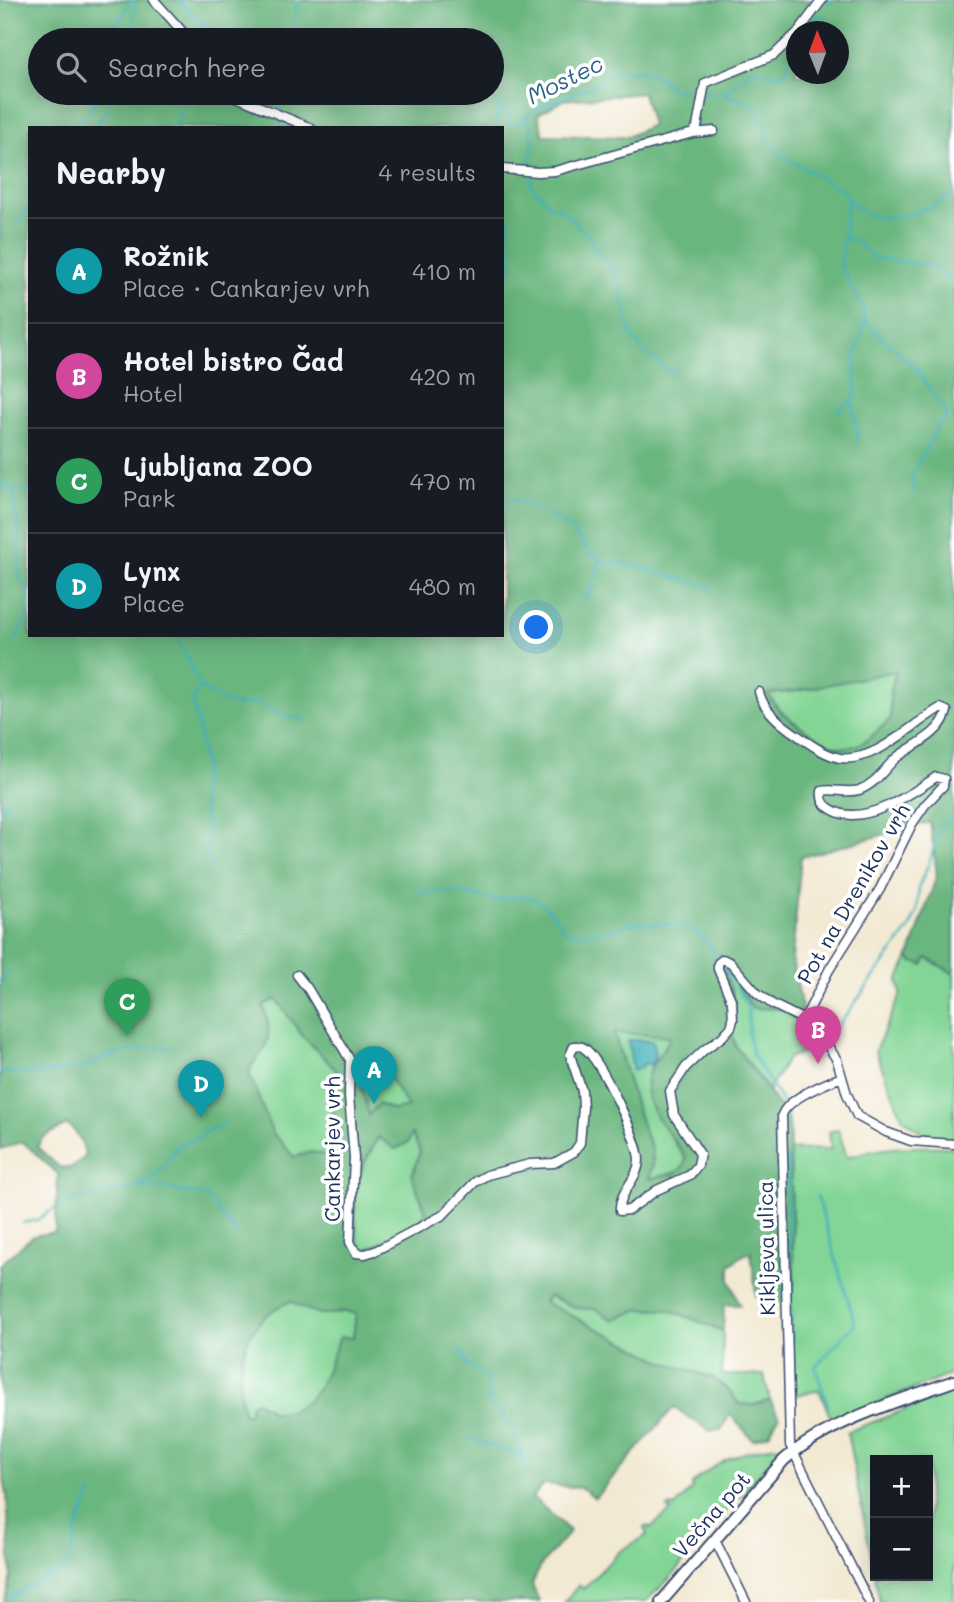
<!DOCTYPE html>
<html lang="en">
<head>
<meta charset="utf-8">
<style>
  :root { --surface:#171b24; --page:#242831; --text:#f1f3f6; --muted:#9ea1a6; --line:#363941; --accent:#2563eb }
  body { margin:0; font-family:Mali,sans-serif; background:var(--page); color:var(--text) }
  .controls { position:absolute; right:21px; bottom:21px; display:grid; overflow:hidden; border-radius:0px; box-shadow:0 4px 18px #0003 }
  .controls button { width:63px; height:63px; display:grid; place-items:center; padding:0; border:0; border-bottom:2px solid var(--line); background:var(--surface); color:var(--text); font:35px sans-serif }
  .compass { position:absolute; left:786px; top:21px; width:63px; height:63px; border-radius:50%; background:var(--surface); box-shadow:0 4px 18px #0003; rotate:359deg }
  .you { position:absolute; left:537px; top:628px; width:24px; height:24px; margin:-18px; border:5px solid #fff; border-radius:50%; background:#1a73e8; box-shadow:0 0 0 10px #1a73e833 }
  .badge { display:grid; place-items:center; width:46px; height:46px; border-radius:50%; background:var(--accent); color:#fff; font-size:23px; font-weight:700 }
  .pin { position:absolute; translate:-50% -58px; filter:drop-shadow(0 2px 4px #0008) }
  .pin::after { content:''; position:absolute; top:37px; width:24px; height:21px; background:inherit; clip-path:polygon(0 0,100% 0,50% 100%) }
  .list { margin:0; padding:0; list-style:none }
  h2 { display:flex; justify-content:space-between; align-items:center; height:91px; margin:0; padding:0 28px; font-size:30px }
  h2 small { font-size:23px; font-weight:400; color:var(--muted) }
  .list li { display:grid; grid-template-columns:46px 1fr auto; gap:21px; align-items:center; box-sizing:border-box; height:105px; padding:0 28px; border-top:2px solid var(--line) }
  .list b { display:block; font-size:26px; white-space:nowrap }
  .list p { margin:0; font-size:23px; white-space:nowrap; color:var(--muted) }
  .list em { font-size:23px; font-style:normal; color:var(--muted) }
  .icon { flex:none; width:38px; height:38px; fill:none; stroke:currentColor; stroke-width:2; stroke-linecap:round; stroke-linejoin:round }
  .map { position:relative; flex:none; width:954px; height:1602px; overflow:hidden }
  .search { position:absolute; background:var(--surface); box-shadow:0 4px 18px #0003; left:28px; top:28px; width:476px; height:77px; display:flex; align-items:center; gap:18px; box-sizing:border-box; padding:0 24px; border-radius:38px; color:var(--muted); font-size:26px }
  .panel { position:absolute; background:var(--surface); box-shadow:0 4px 18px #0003; left:28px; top:126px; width:476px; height:511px; border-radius:0px }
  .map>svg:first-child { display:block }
  .green { fill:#83d596; stroke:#4f827a; stroke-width:2; fill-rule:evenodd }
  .forest { fill:#6ab67f; stroke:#42726e; stroke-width:2; fill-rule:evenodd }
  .water { fill:#41b1ba; stroke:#2e708c; stroke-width:2 }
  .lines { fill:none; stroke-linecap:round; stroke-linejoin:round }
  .stream { stroke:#41b1ba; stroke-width:2.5 }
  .minor-casing { stroke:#3b4b6f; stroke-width:11 }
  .secondary-casing { stroke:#3b4b6f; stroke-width:14 }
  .minor { stroke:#fff; stroke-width:8 }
  .secondary { stroke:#fff; stroke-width:10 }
  .labels { text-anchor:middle; stroke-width:7; stroke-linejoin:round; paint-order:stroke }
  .street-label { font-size:21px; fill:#1b2f5e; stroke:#fff }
  .water-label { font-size:23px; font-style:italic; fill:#2a6383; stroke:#fff }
</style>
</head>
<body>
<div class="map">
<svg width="954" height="1602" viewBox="0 0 954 1602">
  <rect width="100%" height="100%" fill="#fff"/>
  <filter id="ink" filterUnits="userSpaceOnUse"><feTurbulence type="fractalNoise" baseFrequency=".0143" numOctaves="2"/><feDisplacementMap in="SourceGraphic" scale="14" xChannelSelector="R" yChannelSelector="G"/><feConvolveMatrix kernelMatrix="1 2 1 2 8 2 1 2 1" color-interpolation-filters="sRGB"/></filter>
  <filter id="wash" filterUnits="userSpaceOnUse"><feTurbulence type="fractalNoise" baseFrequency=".00686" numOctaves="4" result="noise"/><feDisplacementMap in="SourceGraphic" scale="28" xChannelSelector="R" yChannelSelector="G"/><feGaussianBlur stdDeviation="1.57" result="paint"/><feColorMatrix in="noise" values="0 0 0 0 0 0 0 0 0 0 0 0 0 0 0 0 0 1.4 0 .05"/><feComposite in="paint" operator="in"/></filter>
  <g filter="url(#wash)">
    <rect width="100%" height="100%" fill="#f2e9d2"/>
    <path class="green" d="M897,670L890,692L891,718C856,755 844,758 803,728C788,718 777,709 768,694L797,691Z
      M909,957L912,962L926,958L950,971L954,975V1139L924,1135L902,1117L875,1051L901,994L898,981Z
      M727,967L752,1008L783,1009L824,1044L788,1058L769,1090L736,1047L731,1032L724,970Z
      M276,999L302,1035L338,1071L332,1099L339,1158L312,1152L294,1157L271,1132L249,1073C251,1062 259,1058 264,1049C271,1034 268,1019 263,1005Z
      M614,1032L671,1036L668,1045L652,1067L673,1141L686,1159L683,1167L675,1173L649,1179L653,1164L652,1150L642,1126Z
      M379,1061L409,1107L369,1115L359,1075Z
      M838,1129L847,1157C883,1146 917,1146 954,1147V1373L832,1421L819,1390L794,1396L790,1304L794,1280L790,1150L831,1149L829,1132Z
      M412,1134L420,1151L412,1176L426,1212L416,1226L366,1250L358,1244C356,1225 352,1201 357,1183C361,1167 371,1151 378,1137L409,1139Z
      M549,1296L577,1308L596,1309L613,1320L640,1309L670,1310L723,1331L722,1375H764L770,1400L754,1405L739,1404L730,1392L713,1378L664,1362L544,1303Z
      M291,1301C303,1307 315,1315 329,1314C343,1314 339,1309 356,1314L353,1338H340C326,1371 317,1415 272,1412L267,1407L244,1414C232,1368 243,1318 291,1301Z
      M954,1391V1602H880L847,1432ZM875,1460H928V1576H875Z
      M776,1446L781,1448L668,1580L645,1602H564L579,1585L583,1589L619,1552L647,1535L644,1528L648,1526L650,1528L671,1511L668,1508L671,1506L674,1508L692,1489V1484C718,1460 742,1451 776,1446Z"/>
    <path class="forest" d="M0,0H950L954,5V975L950,971L927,958L923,965L912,962L909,957L937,875L930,822L801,857L792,959L802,1009L801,1022L783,1009L752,1008L728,967L724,970C733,992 740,1009 731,1032L736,1047L789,1120L794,1280L790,1304L756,1296L751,1252L743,1255L730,1265V1281L740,1305H724L723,1331L670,1310L640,1309L613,1320L596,1309L577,1308L549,1296L544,1302L664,1362L713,1378L730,1392L739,1404L754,1405L770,1400L779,1417L769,1434L753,1440L730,1414L721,1430L709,1431L674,1407L595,1498L582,1488L544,1484L532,1497L570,1531L541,1565L532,1584L539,1602H4L11,1577L7,1496L0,1457V1265L33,1236L55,1232L58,1174L23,1142L0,1149ZM796,32H838V74H796ZM40,40H492V93H40ZM643,93L652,125L627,137L543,135L538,114L564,100ZM30,128H502V635H30ZM896,671L890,692L891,718C857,754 843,757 803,728C787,717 777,711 768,694L797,691ZM276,999L302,1035L337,1071L332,1099L339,1158L312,1152L294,1157L272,1132L249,1073C251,1062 259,1058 264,1049C272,1034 268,1020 263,1005ZM614,1033L670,1036C666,1051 653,1060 648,1075C638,1110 673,1132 686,1159L683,1167L675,1173L649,1179L653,1164L652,1151L642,1126ZM379,1061L408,1107L394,1110L378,1104L369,1115L359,1075L365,1069L371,1072L375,1069L373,1065ZM67,1125C79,1133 84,1143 85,1157L70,1168L59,1167L37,1147L43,1137ZM412,1134L420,1151L412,1176L426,1212L416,1226L366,1250L358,1244C356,1225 352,1201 357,1183C360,1167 371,1152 378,1137L395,1149L408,1143ZM291,1301C303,1308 315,1315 329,1314C342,1314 339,1309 356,1314L353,1338L340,1337C326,1370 317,1415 272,1412L267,1407L256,1401L251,1404L249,1413L244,1414C232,1368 244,1318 291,1301Z"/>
    <path class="water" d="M630,1040L653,1041L655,1057L651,1065L645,1063L640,1068L633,1071L628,1042Z"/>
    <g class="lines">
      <path class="stream" d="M134,0V40
        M178,0L202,23L231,40
        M829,5L831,0
        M812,32L809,27L815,23V17L827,15
        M108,40L131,0
        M194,40L201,24
        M290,40L298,0
        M280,93L282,128
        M461,93L471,99H495L509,116L510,122L518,123L538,108L593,86L616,71H645L659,77L671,89L724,94L752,69L773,74L785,73L789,61L796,53
        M724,94L757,106L770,143L780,154L842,190L847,198L841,267L862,306L865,321L855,356L856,394L852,401L837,411
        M525,118C536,132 533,144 530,161
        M68,128L88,114L100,93
        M94,128L109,107L112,93
        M174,128L185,102L184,93
        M495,128L499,107
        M531,177V185L550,206L561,208L591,239L596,252L610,264L619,285L631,334L645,354L676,374
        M848,199C853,203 859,210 865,213C890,226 931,207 954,196
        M502,209L509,222L507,238L512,251L511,267L502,285
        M17,224L29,208L30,187
        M845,237L856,242L875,258L931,266L943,275H954
        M866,322L916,369L948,416L938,425L912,475L911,483L915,492
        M502,328L508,341
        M852,402L858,434L857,440
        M0,482L13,490L30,492
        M13,490L19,538V575L30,596L29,613L16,639
        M502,498L525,502L568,525L590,553L600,560L643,568L713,588
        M583,601L593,585L600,560
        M176,635L201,687L194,695L193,707L198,723L204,765L201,794L209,839L204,848L213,866
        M201,687C224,703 228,709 257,702L276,713L306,721
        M0,812L7,801
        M417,892H456L498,900L523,896L537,900L552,913L566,932L577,934L616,929L631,923L681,925L694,929L708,943L714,956
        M724,966L748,1008L749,1038L753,1055L784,1105
        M0,984L10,972
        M828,1040L909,929L917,912L919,886L930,861L937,833L947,820L954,819
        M0,1072C27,1074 60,1073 87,1066C94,1064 100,1059 106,1057C127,1050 149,1046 170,1048
        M786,1126L787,1112
        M787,1158L792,1368L796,1374
        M139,1186L151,1179L161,1169L179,1145L194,1140L211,1129L225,1124
        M817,1196L855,1324L815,1367L828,1406
        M23,1223L37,1220L61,1204L136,1187L164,1188L201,1195L211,1200L221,1216L237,1234
        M461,1350L467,1364L487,1377L489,1401L514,1430L526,1469
        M469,1438L521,1456
        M5,1602L20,1591L68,1566L78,1527L91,1493"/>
    </g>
  </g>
  <g filter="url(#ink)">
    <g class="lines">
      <g class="minor-casing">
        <path id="minor" d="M154,0L190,40
          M798,32L822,0
          M227,93L311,128
          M693,133L714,131
          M502,169L538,172L555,171L693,133L697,127L705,83L774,55L796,34
          M759,692C763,710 782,725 797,735C810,744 825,755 840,758C875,763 912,724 940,708L947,711C942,734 913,745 896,758C884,769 876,784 859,790C846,794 835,788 822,791C821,799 823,805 831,809C861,829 911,794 936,777L944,779L943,786L925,805L912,824L880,889L829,970L804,1020
          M297,975L308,989L350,1060L349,1096L354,1158L350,1242L356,1253L365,1254L375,1251L443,1215L475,1182L487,1175L530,1164L554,1163L574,1152L580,1143L583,1107L582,1091L570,1055L574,1046C579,1046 580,1045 584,1048C600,1058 639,1141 639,1160C639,1179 618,1192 620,1211L629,1210L657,1190L690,1175L698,1165L700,1154L674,1115L670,1091L686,1067L704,1050L722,1037L731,1027L733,1020L732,1002L718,969V963L723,959L731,963L757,993L772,1004L804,1020L824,1040L837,1060L847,1094L857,1116L886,1132L911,1141L954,1144
          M842,1077C826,1083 787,1099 782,1115L790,1445L869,1602
          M715,1540L746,1602"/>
      </g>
      <g class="secondary-casing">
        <path id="secondary" d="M661,1602L784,1460C829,1421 898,1401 954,1381"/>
      </g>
      <use href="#minor" class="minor"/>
      <use href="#secondary" class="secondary"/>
    </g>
  </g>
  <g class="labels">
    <g class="street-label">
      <text transform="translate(854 894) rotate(-60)" y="7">Pot na Drenikov vrh</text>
      <text transform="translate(333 1149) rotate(-90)" y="7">Cankarjev vrh</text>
      <text transform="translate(767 1248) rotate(-91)" y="7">Kikljeva ulica</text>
      <text transform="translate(712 1515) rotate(-49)" y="7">Večna pot</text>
    </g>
    <g class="water-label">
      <text transform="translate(565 80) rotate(-26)" y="8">Mostec</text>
    </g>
  </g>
</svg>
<div class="controls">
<button>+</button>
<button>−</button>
</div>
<svg class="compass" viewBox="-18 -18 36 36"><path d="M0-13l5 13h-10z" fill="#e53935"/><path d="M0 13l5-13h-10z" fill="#9ea1a6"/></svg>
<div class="you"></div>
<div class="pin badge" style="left:374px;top:1104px;background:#0f9aa8">A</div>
<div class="pin badge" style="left:818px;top:1064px;background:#d1479c">B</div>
<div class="pin badge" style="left:127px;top:1036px;background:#2e9e5b">C</div>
<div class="pin badge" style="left:201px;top:1118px;background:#0f9aa8">D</div>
<div class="search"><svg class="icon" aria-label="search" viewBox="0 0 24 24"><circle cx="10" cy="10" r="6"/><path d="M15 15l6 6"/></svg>Search here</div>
<section class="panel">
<h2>Nearby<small>4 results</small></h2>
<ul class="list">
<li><span class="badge" style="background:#0f9aa8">A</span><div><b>Rožnik</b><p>Place · Cankarjev vrh</p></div><em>410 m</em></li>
<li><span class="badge" style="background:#d1479c">B</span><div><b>Hotel bistro Čad</b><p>Hotel</p></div><em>420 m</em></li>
<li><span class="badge" style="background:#2e9e5b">C</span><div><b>Ljubljana ZOO</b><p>Park</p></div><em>470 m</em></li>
<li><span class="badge" style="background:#0f9aa8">D</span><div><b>Lynx</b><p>Place</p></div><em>480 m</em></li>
</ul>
</section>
</div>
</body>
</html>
